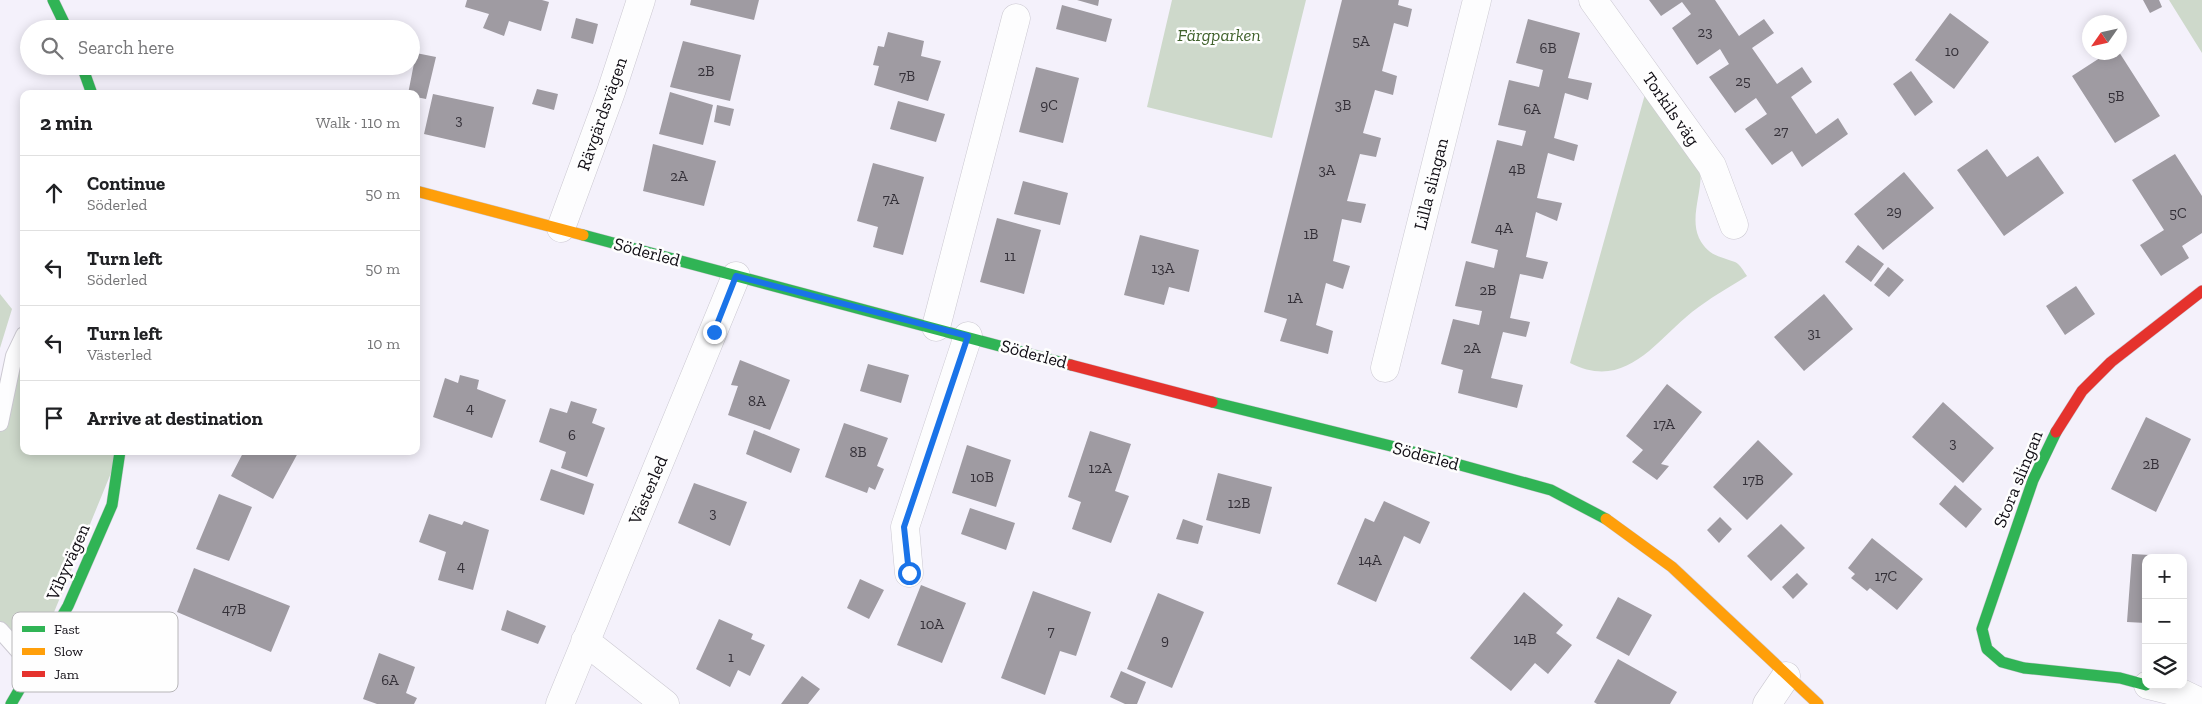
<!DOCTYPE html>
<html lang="en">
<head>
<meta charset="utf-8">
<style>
  :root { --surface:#fff; --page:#f2f2f2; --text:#202124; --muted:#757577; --line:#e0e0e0 }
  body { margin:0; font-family:"Zilla Slab",serif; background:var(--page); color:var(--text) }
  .controls { position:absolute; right:15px; bottom:15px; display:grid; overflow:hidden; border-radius:10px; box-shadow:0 2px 12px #0003 }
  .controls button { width:45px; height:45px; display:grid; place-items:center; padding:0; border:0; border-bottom:1px solid var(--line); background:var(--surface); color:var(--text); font:25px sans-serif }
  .compass { position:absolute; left:2082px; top:15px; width:45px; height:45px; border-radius:50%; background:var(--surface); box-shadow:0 2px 12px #0003; rotate:236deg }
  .stop { position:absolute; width:15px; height:15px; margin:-11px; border:4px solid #1a73e8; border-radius:50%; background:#fff }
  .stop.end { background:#1a73e8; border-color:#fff; box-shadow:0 1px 5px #0008 }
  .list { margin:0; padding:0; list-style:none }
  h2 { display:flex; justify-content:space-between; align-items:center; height:65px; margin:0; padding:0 20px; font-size:21px }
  h2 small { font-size:16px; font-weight:400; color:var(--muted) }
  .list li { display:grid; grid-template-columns:32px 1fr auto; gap:15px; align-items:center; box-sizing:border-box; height:75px; padding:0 20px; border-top:1px solid var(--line) }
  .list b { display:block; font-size:19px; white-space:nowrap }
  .list p { margin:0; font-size:16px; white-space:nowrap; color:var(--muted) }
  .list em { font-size:16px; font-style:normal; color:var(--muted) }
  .icon { flex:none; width:28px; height:28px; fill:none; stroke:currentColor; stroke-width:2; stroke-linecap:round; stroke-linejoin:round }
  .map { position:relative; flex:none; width:2202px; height:704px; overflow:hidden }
  .search { position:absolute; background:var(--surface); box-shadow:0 2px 12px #0003; left:20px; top:20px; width:400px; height:55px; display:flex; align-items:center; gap:12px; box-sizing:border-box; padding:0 18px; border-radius:28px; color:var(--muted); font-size:19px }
  .panel { position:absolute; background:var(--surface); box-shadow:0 2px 12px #0003; left:20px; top:90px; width:400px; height:365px; border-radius:10px }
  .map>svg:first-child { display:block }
  .green { fill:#ced9cb }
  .building { fill:#9f9ba2 }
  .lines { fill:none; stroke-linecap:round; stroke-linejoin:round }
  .lane-casing { stroke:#cbc8d1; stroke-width:18 }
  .street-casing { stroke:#cbc8d1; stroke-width:29 }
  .fast-casing { stroke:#cbc8d1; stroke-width:12 }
  .slow-casing { stroke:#cbc8d1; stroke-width:12 }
  .jam-casing { stroke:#cbc8d1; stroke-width:12 }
  .lane { stroke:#fdfdfe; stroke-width:16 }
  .street { stroke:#fdfdfe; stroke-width:28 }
  .fast { stroke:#30b455; stroke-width:11 }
  .slow { stroke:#ff9f0a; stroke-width:11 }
  .jam { stroke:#e5322d; stroke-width:11 }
  .route { stroke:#1a73e8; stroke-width:6 }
  .labels { text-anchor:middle; stroke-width:5; stroke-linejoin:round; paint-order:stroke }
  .number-label { font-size:15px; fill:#343038 }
  .park-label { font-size:18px; font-style:italic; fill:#41622d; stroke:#fefefe }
  .street-label { font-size:18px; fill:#100d14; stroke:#fefefe }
  .key { fill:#fefefe; stroke:#b7b6b8; stroke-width:1 }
  .key-label { font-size:14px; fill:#100d14 }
</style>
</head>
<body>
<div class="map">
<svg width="2202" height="704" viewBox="0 0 2202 704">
  <rect width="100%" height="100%" fill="#f4f1fb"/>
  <path class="green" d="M1172,0H1306L1272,138L1147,107Z
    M2169,0H2202V53Z
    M1647,87C1656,100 1698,155 1700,166C1704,189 1689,216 1699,238C1708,256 1719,256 1735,262C1740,264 1744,272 1747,276C1728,288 1710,298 1692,312C1654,343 1625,391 1570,363Z
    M0,294L12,309L0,348Z
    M24,335V451H120L32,666L0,630V423Z"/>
  <path class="building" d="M467,0H542L549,2L541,31L509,21L504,36L483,28L489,14L465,7Z
    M691,0H759L754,20L690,5Z
    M1077,0H1099L1098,6Z
    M1342,0H1399L1398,5L1412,9L1408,27L1394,23L1382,71L1397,76L1393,95L1375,90L1363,133L1381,138L1376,157L1360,154L1347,201L1366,204L1361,223L1342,219L1333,261L1350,266L1343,289L1326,283L1316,325L1333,331L1328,354L1280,341L1287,319L1264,312Z
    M1649,0H1715L1739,36L1764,19L1774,33L1752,48L1777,84L1802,67L1812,82L1791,97L1816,134L1838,118L1848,134L1802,167L1792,151L1772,165L1745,129L1767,114L1756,98L1735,113L1709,77L1729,64L1720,49L1697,65L1672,28L1691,14L1682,2L1661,16Z
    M2143,0H2159L2162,7L2150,13Z
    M1062,5L1112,19L1106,42L1056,29Z
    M1950,13L1989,42L1954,89L1915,60Z
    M576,18L598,24L593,44L571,38Z
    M1528,19L1580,33L1568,78L1592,83L1588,100L1565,93L1554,138L1578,145L1574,161L1548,153L1537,198L1562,203L1557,221L1536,212L1526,257L1548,262L1543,279L1520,274L1510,318L1530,322L1526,337L1503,332L1491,378L1523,385L1517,408L1458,393L1463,370L1441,364L1453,319L1479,325L1482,311L1455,306L1466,261L1494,268L1498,250L1471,243L1497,140L1522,146L1526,131L1498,125L1509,80L1539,87L1543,70L1516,63Z
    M888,32L924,41L921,56L941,61L928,101L874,85L879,66L873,65L878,46L884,47Z
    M683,41L741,55L730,101L670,87Z
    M2109,52H2119L2160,116L2115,143L2072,76Z
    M416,53L436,57L426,99L416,97V94H408Z
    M1036,67L1079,78L1063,143L1019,132Z
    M1911,71L1933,102L1915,116L1893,84Z
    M537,89L558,94L554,110L532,104Z
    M670,92L713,105L703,145L659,134Z
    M433,94L494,107L485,148L424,134Z
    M898,101L945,114L936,142L890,129Z
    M717,105L734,109L730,126L714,122Z
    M653,144L716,161L704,206L643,191Z
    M1987,149L2007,177L2038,156L2064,193L2004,236L1957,170Z
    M2175,154L2202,196V233L2182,246L2189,258L2161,276L2140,245L2164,230L2132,180Z
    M873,163L924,177L903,255L873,247L878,227L857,221Z
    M1904,172L1934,208L1883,250L1854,214Z
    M1023,181L1068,193L1060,225L1014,214Z
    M997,218L1041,230L1024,294L980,282Z
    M1140,235L1199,250L1189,292L1169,287L1164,305L1124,295Z
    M1858,245L1884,264L1871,282L1845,262Z
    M1888,267L1904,280L1889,297L1874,285Z
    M2076,286L2095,314L2065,335L2046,306Z
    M1824,294L1853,329L1804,371L1774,337Z
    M740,360L790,380L770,430L728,415L738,386L731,385Z
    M868,364L909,375L901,403L860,391Z
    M460,375L479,380L477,389L506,400L492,438L433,417L445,378L458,383Z
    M1667,384L1702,412L1661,464L1669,466L1657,480L1632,462L1643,450L1626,436Z
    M571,401L597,409L592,423L605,428L587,477L561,468L566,452L539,442L550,408L567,413Z
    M1943,402L1994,448L1963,483L1912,437Z
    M2146,417L2191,439L2156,512L2111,489Z
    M844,423L888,438L877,466L884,469L875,490L869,487L867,493L825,477Z
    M754,430L800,449L791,473L746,454Z
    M1090,431L1131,444L1115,491L1129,496L1111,543L1072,529L1081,502L1068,497Z
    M1758,440L1793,474L1747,520L1713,487Z
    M967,445L1011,460L996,507L952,493Z
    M244,451H299L273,499L231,476Z
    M551,469L594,484L584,515L540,500Z
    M1218,473L1272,487L1260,534L1206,520Z
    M694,483L747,502L730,546L678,523Z
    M1955,485L1982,509L1966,528L1939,504Z
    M219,494L252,507L229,561L196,549Z
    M1384,501L1430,522L1420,544L1404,536L1376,602L1337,584L1365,518L1374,522Z
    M970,508L1015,523L1006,550L961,534Z
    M429,514L462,525L464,521L489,530L473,590L438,580L446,552L419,542Z
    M1720,517L1732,529L1719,543L1707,530Z
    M1183,519L1203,526L1198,544L1176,539Z
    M1781,524L1805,548L1771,581L1747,556Z
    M1872,538L1923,579L1897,610L1870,588L1867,591L1851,578L1855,574L1848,568Z
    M2132,554L2167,556L2146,558V623L2127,622Z
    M194,568L290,606L271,652L177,612Z
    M1797,573L1808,584L1793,599L1782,587Z
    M860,579L884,590L869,619L847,608Z
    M921,585L966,603L942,663L897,645Z
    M1033,591L1091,612L1076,656L1060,651L1045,695L1001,678Z
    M1524,592L1563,625L1556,633L1572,645L1548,674L1535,663L1511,691L1470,658Z
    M1158,593L1204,612L1172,688L1127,669Z
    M1618,597L1652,615L1629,656L1596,638Z
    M507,610L546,626L538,644L501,630Z
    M719,619L753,634L751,639L765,645L750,676L738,670L730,687L696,669Z
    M379,653L415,667L406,693L417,698L414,704H377L363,699Z
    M1618,659L1677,692L1670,704H1597L1594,702Z
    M1121,671L1146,682L1137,704H1125L1110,697Z
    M802,676L820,689L808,704H781Z"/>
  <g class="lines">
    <g class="lane-casing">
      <path id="lane" d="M0,423L14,356L24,335
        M0,630L32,666"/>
    </g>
    <g class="street-casing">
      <path id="street" d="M1593,0L1712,166L1734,225
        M561,228L611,92L641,0
        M936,327L1016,18
        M1385,368L1477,0
        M909,573L905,527L968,336
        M585,641L665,704
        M2148,685L2181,693L2202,703
        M560,704L736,276
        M1767,704L1786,676"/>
    </g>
    <g class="fast-casing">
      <path id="fast" d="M53,0L67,29
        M82,66L92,94
        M583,235L1071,365
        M1212,402L1395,447L1551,490L1606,519
        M2056,432L2033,480L1982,629L1987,649L2002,662L2024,668L2120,678L2146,685
        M11,704L68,606L112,505L120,451"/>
    </g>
    <g class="slow-casing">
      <path id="slow" d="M416,191L583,235
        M1606,519L1672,567L1818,704"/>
    </g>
    <g class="jam-casing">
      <path id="jam" d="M1071,365L1212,402
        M2056,432L2082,391L2111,362L2202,291"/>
    </g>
    <use href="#lane" class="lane"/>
    <use href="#street" class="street"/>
    <use href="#fast" class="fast"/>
    <use href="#slow" class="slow"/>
    <use href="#jam" class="jam"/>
  </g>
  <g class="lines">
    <path class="route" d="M714,332L736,276L968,336L904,527L909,573"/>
  </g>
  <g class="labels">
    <g class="number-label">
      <text x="1705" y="37">23</text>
      <text x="1361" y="46">5A</text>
      <text x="1548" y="53">6B</text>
      <text x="1952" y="56">10</text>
      <text x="706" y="76">2B</text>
      <text x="907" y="81">7B</text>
      <text x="1743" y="86">25</text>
      <text x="2116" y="101">5B</text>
      <text x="1049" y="110">9C</text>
      <text x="1343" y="110">3B</text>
      <text x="1532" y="114">6A</text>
      <text x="459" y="125">3</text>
      <text x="1781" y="136">27</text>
      <text x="1517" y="174">4B</text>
      <text x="1327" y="175">3A</text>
      <text x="679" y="181">2A</text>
      <text x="891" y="204">7A</text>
      <text x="1894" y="216">29</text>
      <text x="2178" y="218">5C</text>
      <text x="1504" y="233">4A</text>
      <text x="1311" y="239">1B</text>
      <text x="1010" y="261">11</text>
      <text x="1163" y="273">13A</text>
      <text x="1488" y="295">2B</text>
      <text x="1295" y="303">1A</text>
      <text x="1814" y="338">31</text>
      <text x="1472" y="353">2A</text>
      <text x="757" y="406">8A</text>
      <text x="470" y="413">4</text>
      <text x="1664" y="429">17A</text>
      <text x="572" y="440">6</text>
      <text x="1953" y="448">3</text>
      <text x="858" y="457">8B</text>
      <text x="2151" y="469">2B</text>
      <text x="1100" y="473">12A</text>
      <text x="982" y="482">10B</text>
      <text x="1753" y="485">17B</text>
      <text x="1239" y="508">12B</text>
      <text x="713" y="518">3</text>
      <text x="1370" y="565">14A</text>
      <text x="461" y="571">4</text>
      <text x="1886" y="581">17C</text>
      <text x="234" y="614">47B</text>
      <text x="932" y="629">10A</text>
      <text x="1051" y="636">7</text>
      <text x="1525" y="644">14B</text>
      <text x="1165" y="645">9</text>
      <text x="731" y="662">1</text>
      <text x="390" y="685">6A</text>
    </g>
    <g class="park-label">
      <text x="1219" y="41">Färgparken</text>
    </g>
    <g class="street-label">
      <text transform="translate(1671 109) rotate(55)" y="6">Torkils väg</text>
      <text transform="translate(602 114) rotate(-71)" y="6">Rävgärdsvägen</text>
      <text transform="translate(1431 184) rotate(-76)" y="6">Lilla slingan</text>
      <text transform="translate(647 252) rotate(15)" y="6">Söderled</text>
      <text transform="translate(1034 354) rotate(15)" y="6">Söderled</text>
      <text transform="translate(1426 456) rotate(15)" y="6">Söderled</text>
      <text transform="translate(2018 479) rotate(-68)" y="6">Stora slingan</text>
      <text transform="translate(648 490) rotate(-67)" y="6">Västerled</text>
      <text transform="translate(68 562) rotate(-66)" y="6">Vibyvägen</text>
    </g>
  </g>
  <rect x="12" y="612" width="166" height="80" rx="8" class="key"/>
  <rect x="22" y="626" width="23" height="6" fill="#30b455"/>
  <rect x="22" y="648" width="23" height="7" fill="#ff9f0a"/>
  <rect x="22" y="671" width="23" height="6" fill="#e5322d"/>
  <g class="key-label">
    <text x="54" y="634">Fast</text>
    <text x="54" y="656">Slow</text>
    <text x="54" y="679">Jam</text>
  </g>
</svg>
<div class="controls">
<button>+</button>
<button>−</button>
<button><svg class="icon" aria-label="layers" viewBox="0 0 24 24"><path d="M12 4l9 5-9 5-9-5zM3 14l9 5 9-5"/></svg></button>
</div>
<svg class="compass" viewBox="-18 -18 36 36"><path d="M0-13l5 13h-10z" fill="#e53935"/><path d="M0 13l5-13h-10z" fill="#757577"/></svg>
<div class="stop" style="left:909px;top:573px"></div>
<div class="stop end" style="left:714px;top:332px"></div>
<div class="search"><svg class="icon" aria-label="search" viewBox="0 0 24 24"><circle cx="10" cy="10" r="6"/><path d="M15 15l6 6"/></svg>Search here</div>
<section class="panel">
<h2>2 min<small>Walk · 110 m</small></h2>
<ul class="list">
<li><svg class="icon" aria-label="ahead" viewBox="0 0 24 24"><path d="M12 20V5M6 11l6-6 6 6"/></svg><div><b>Continue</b><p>Söderled</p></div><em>50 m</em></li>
<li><svg class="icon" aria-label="left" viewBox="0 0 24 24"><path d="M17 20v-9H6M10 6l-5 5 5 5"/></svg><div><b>Turn left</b><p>Söderled</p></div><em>50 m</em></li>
<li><svg class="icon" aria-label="left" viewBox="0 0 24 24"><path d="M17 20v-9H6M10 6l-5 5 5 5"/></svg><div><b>Turn left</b><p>Västerled</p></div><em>10 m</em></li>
<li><svg class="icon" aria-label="arrive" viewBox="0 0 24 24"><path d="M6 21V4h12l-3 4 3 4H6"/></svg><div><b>Arrive at destination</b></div></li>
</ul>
</section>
</div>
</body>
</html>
